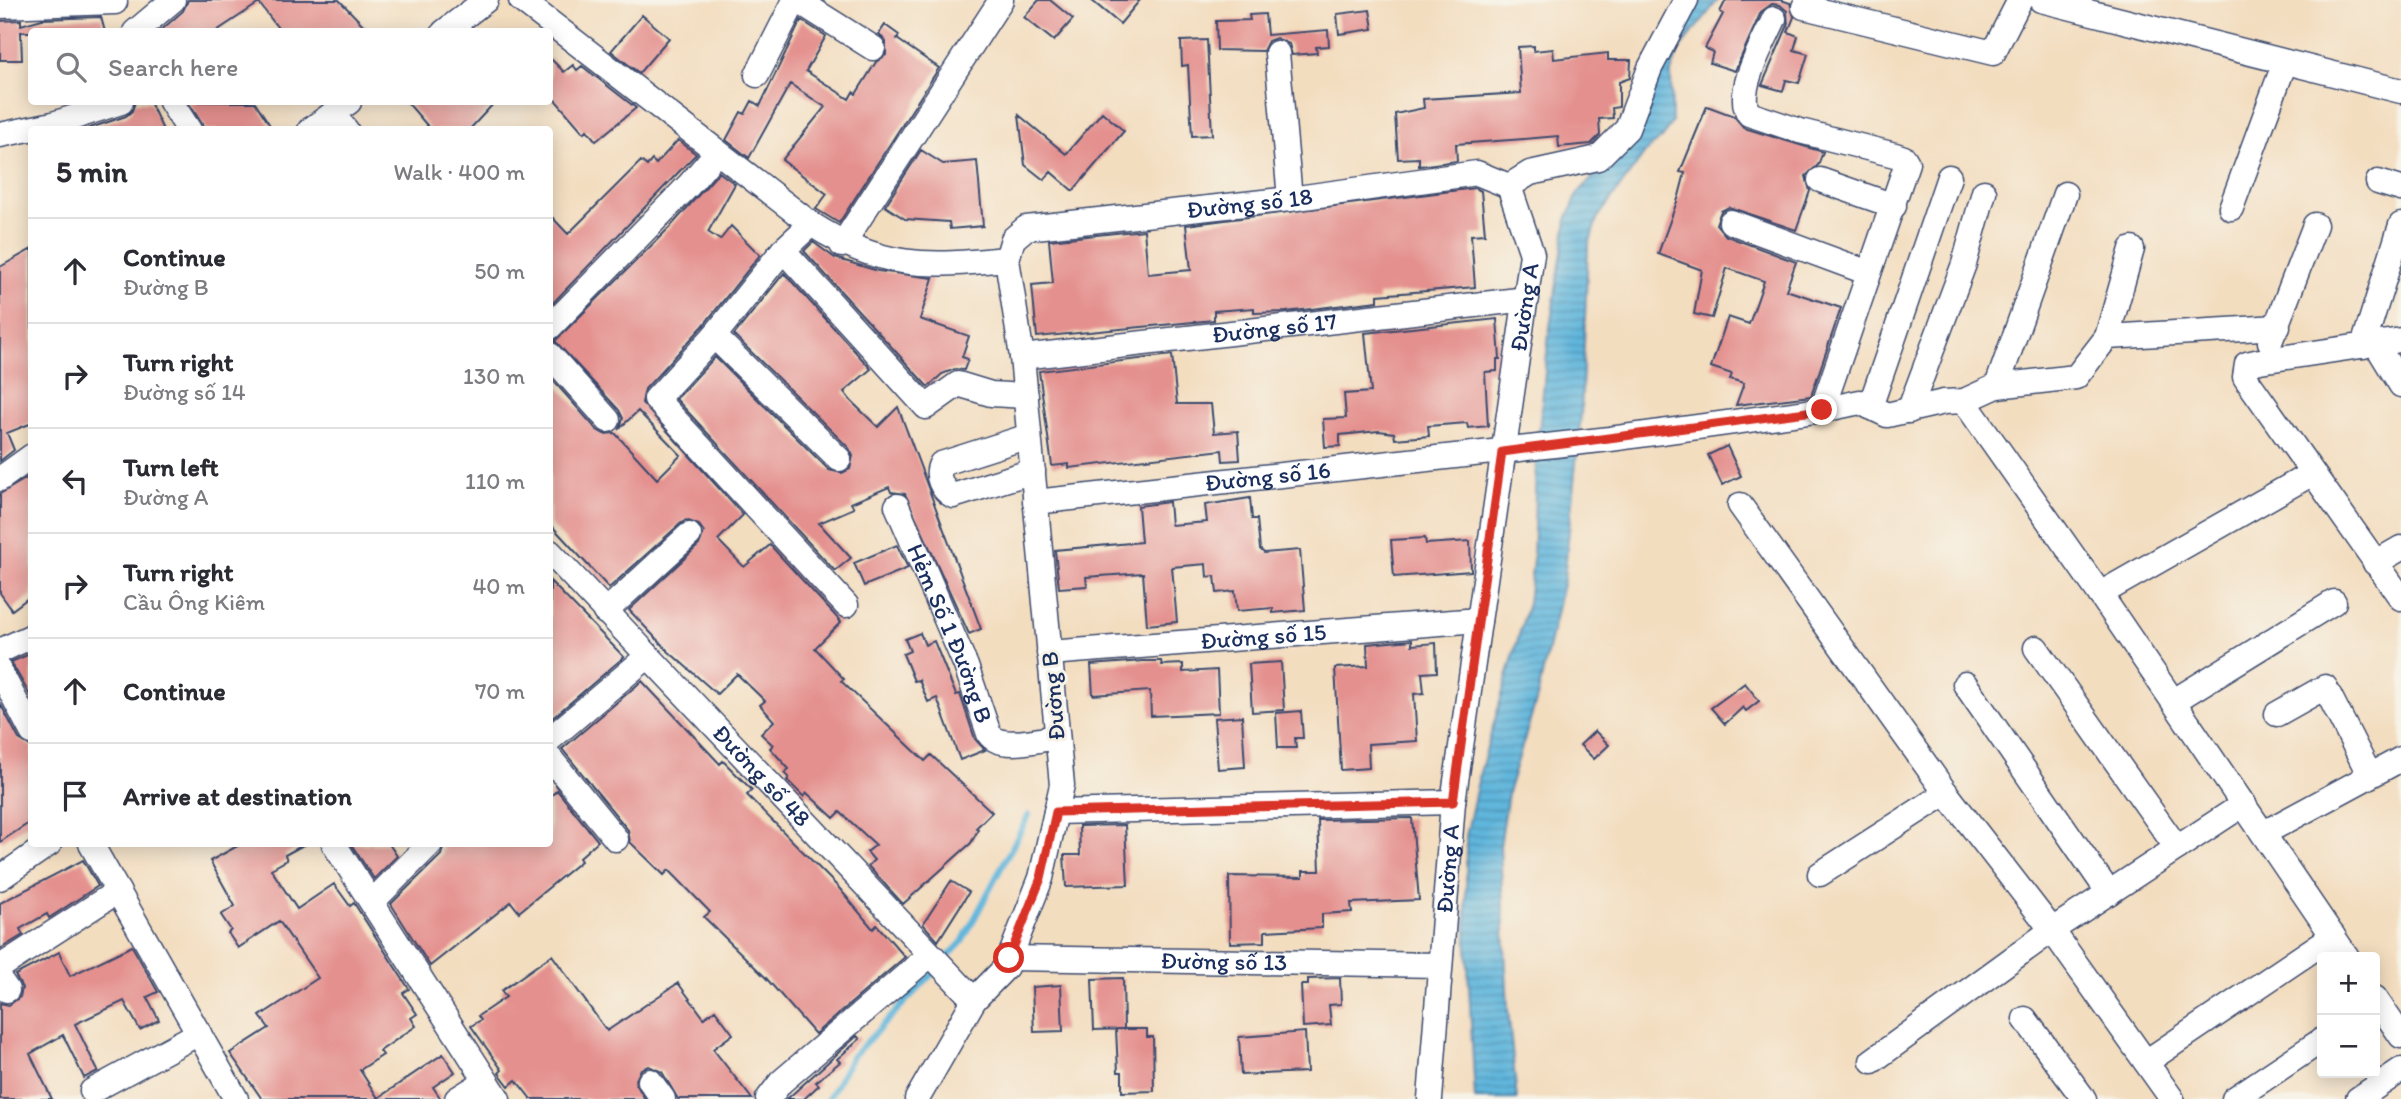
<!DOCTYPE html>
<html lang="en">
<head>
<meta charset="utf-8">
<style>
  :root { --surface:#fff; --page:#f2f2f3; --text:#2b2b33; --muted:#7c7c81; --line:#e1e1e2 }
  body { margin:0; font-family:Itim,sans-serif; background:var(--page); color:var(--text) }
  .controls { position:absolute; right:21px; bottom:21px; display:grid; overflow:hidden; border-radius:7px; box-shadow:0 4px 18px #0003 }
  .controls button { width:63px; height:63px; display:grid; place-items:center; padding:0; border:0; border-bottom:2px solid var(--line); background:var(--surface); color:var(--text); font:35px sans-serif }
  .stop { position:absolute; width:21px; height:21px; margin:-16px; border:5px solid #d93025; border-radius:50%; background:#fff }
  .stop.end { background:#d93025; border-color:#fff; box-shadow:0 2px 7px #0008 }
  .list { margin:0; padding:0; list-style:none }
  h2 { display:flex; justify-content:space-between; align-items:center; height:91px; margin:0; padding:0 28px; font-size:30px }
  h2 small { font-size:23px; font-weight:400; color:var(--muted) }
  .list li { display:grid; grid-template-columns:46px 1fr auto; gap:21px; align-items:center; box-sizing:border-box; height:105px; padding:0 28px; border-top:2px solid var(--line) }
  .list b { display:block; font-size:26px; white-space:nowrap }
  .list p { margin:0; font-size:23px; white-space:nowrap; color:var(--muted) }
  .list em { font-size:23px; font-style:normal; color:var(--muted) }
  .icon { flex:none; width:38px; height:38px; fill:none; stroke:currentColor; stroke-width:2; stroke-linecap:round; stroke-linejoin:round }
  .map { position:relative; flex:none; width:2401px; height:1099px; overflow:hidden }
  .search { position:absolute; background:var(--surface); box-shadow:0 4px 18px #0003; left:28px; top:28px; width:525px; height:77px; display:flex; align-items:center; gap:18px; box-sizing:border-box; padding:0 24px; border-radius:7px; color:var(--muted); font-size:26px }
  .panel { position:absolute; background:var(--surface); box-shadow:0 4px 18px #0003; left:28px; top:126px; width:525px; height:721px; border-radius:7px }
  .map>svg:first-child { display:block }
  .water { fill:url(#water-rules); stroke:#3e729d; stroke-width:2 }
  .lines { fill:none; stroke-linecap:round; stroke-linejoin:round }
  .stream { stroke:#60b6dc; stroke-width:6 }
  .building { fill:#e4908e }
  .minor-casing { stroke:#3b496d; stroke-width:27 }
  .minor { stroke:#fff; stroke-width:24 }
  .route { stroke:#d93025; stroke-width:9 }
  .labels { text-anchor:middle; stroke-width:6; stroke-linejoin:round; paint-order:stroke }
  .street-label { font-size:24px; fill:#1b2f5e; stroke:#f7f3e8 }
</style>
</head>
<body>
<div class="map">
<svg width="2401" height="1099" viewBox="0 0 2401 1099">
  <defs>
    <pattern id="water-rules" width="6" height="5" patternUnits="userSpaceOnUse" patternTransform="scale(1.75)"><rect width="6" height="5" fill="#60b6dc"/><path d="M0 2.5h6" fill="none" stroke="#4e94b6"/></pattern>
  </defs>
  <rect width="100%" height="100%" fill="#f7f3e8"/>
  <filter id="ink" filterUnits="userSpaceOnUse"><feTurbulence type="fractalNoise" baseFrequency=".0143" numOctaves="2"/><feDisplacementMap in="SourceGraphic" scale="14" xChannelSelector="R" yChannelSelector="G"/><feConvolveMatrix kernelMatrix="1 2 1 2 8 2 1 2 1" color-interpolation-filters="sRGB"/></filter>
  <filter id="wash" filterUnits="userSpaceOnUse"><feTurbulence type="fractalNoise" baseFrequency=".00686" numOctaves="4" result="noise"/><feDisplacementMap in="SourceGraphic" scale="28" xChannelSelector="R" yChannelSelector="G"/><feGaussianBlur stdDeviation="1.57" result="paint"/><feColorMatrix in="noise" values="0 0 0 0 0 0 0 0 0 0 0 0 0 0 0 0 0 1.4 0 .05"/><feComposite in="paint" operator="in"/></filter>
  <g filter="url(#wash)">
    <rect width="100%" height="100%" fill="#f3ddbf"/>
    <path class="water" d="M1693,0H1718L1679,50L1671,73L1672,121L1663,137L1647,150L1597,219L1588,248L1581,415L1564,579L1537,698L1508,793L1500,846L1508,1009L1517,1099H1475L1466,931V836L1479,776L1528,603L1533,559L1536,461L1549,333L1567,219L1578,193L1604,166Z"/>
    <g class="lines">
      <path class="stream" d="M944,961L962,942L1029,815
        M828,1099L852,1057L937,969"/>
    </g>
    <g id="blocks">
      <path class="building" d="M188,0H339L370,32H281L259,3L215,32H159L183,11Z
        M1039,0H1050L1073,19L1054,41L1024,17Z
        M1091,0H1140L1120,24Z
        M1726,0H1781L1790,3L1794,17L1788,32L1798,36L1794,50L1808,54L1799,83L1786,80L1783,91L1762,85L1788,25L1787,11L1780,5L1772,4L1761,12L1735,71L1710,63L1713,52L1705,48L1723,14L1720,12Z
        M1370,10L1373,29L1339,34L1337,14Z
        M1265,14L1267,35L1328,30L1329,46L1316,47L1317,53L1292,55L1289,44L1276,38L1268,41L1263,51L1217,50L1216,21L1250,20L1249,15Z
        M642,15L669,38L639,73L611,51Z
        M101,17L105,32H21L22,60H0V21L21,20V25L42,19Z
        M801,20L826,36L806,71L849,99L853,92L856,94L876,62L886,55V42L879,34L885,25L899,35L897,39L939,68L839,223L816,209L827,194L782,160L825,107L790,84L749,158L726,140L741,112L745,114L752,101L760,106Z
        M1207,40L1212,135L1192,136L1188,65L1182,66L1181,41Z
        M1534,46V51L1553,49L1554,59L1608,53V60H1631L1630,78L1619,82V107L1612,108L1613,118L1599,119L1600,135L1591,144L1559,147L1558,136L1524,139L1456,144L1457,161L1419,166V158L1398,159L1395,114L1424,108L1423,99L1521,93L1518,47Z
        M550,58L564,72L573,65L577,70L582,66L636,108L596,141L587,130L584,133L550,94Z
        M135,102H150L163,130H84L126,116L132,111Z
        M188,102H255L273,130H206Z
        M407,102H495L469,130H431Z
        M1707,106L1734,116L1744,128L1823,152L1818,165L1806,176L1810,191L1796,230L1729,207L1721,211L1716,224L1726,236L1796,262L1786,290L1841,308L1811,396L1736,405L1744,383L1730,379L1732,374L1711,367L1728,317L1749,324L1764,281L1727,268L1712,318L1694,314L1702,270L1658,254L1679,196L1685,173L1680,172Z
        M1102,112L1124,131L1073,191L1051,172L1044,180L1025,165L1019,115L1066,154Z
        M678,140L696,154L550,306V215L568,234L641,161L647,166L652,160L656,164Z
        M921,150L943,164L977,161L983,226L950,229L949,222L905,219L885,206Z
        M719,172L735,184L708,232L720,240L731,226L760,255L703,326L645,389L642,403L743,515L718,540L744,567L770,545L841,622L815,648L844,679L841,681L925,761L931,755L992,812L976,828L978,830L971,843L903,904L868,866L874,860L867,852L876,845L840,812L834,818L807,793L804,797L787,780L789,778L784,773L789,769L770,748L773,745L761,734L774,721L760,705L765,701L737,674L717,694L668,651L629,610L699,545L704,532L699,525L686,520L680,524L609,588L550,524V377L597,430L604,434L615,433L657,479L681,455L638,411L620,428L623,418L619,410L555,341L671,226Z
        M1475,188L1481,191L1485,234L1471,235L1475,287L1378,295V301L1286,312L1254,313V308L1214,311V320L1037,337L1032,285L1053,283L1049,240L1144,230L1148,274L1191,270L1186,225Z
        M813,242L835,258L878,271L933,278L920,319L969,336L962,357L968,359L964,370L955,369L942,374L928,387L804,251Z
        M32,249V423L7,433L14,450L0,461V267Z
        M784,273L871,369L844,392L852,402L878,427L898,407L981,629L969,634L905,494L891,492L889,487L851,503L854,508L819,523L851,558L835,571L676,399L715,357L829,470L842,473L850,469L853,456L849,448L734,335Z
        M1497,319L1500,359H1497V371L1485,372L1488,426L1468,428L1467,423L1428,426L1429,436L1395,439L1394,433L1379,431L1340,435V446L1325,447L1323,419L1346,418L1344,394L1371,392L1365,333Z
        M1172,355L1177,404H1211L1214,433L1238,431L1240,460L1223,461L1222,450L1069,468V464L1052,466L1039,371Z
        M1727,446L1741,476L1722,485L1708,455Z
        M32,475V595L12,610L0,593V494Z
        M1250,498L1252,519H1257L1260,549L1264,553L1300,550L1305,610L1273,613V608L1237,611L1235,591L1217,593L1215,576L1207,577L1206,564L1172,567L1177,622L1147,625L1143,573L1086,577L1087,586L1059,588L1055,550L1141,542L1138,506L1169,502L1171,525L1207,522L1205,505Z
        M1425,538L1426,544L1470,541L1471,571L1394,577L1391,540Z
        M897,545L908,568L864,586L854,563Z
        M550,581L624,657L550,720Z
        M920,633L925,645L934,641L956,695L960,694L975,739L985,750L960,760L937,698L928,702L919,680L914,681L903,654L910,651L905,639Z
        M1412,640V645L1436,643L1437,672L1422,673L1424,693L1414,694L1417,741L1368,744L1369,768L1341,770L1335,668L1368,666L1367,644Z
        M32,653V699L11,662Z
        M1143,661H1161L1162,665L1183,664V672L1217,670L1219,713L1151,716L1150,691L1093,695L1091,665Z
        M1281,662L1284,710L1252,712L1249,664Z
        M642,681L720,764L723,761L752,790L747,795L839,888L873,929L877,925L905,957L815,1034L766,978L704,917L710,912L669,870L664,875L630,842L628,830L562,749Z
        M1745,683L1759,701L1746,711L1743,707L1725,724L1711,708Z
        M0,703L19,739L32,747V821L0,842Z
        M1301,711L1303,738H1295L1296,748H1278L1276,713Z
        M1242,716L1245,767L1218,769L1214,718Z
        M1595,731L1609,745L1594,759L1580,745Z
        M557,790L598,841L579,858L581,861L519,912L511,902L430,966L391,904L441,855L444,844H550V797Z
        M1412,818L1419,900L1351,903L1352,912L1322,914V928L1265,931V942L1230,943L1229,876L1303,877V871H1320L1318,820Z
        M1125,825L1128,885L1066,887L1064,855H1080L1079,826Z
        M241,844H305L285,855L287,860L271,869L297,909L334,884L350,906L354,903L409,989L403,993L417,1014L411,1018L416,1026L380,1051L383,1055L360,1070L378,1098L443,1054L455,1072L433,1087L441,1099H262L230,1053L269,1028L260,1016L318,978L279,921L238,948L228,933L231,930L221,915L235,906L210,861Z
        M351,844H389L397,856L374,879Z
        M83,860L98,886L49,918L47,914L20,929L23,935L0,949V903Z
        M951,881L969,892L938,941L923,924Z
        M132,946L158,992L147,997L159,1020L140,1030L124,1001L75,1024L98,1071L84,1078L63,1035L30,1054L52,1099H0V1003L9,1005L20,997L22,988L15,975L59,952L70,976Z
        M552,955L607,1031L678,983L704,1018L715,1010L733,1034L713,1049L752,1099H678L662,1072L649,1066L641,1069L635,1082L645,1099H531L516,1080L509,1086L499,1073L502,1070L471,1026L481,1020L478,1016L506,997L501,991Z
        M1123,978L1124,1029L1094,1030L1092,979Z
        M1340,978L1341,1004L1329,1005L1331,1025L1303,1027L1301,985H1308V979Z
        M1061,985L1063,1031L1034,1032L1032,987Z
        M1116,1029H1147V1037H1153L1154,1091L1122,1092V1072H1118Z
        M1305,1032L1307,1072L1241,1075L1239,1037Z
        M857,1036L860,1039L837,1059L840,1062L816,1082L819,1085L804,1099H787Z"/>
    </g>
  </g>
  <g filter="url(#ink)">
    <use href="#blocks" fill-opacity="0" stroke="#3b496d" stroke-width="2"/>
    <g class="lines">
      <g class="minor-casing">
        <g id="minor">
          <path d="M521,0L811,224C881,269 926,267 1007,259"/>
          <path d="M797,0L873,48"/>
          <path d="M2041,0L2401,91"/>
          <path d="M0,6L115,2"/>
          <path d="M1804,7L1993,53L2020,0"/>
          <path d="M1774,19C1764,42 1734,92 1749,114L1800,131L1895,155L1904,158L1907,163L1822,410"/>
          <path d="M135,32L173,0"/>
          <path d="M444,32L486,0"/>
          <path d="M1277,53L1290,199"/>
          <path d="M757,75L795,0"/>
          <path d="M171,102L189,130"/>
          <path d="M332,114L346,130"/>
          <path d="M310,130L349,102"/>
          <path d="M0,135L53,124L121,102"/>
          <path d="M1820,180L1894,206"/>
          <path d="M2378,182L2401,189"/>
          <path d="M1509,186L1530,173L1598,158L1627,129L1650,68L1686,0"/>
          <path d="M2231,208L2285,62"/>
          <path d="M1731,222L1869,273"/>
          <path d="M811,224L783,250L714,336L656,399L846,605"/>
          <path d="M842,245L1001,0"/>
          <path d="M783,250L926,407L958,384L991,394L1026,396"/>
          <path d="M550,327L689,185L717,152"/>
          <path d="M714,336L839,459"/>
          <path d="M2107,337L2278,327"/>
          <path d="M2401,340L2260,361L2247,364L2245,377L2401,598"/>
          <path d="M2270,342L2315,225"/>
          <path d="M2376,344L2401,385"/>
          <path d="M2363,346L2401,225"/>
          <path d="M550,355L608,420"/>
          <path id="s1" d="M1022,357L1527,299"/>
          <path d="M1997,386L2065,194"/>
          <path d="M1964,401L2100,594L2347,957"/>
          <path d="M1870,407L1949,177"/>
          <path d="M1909,411L1964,264L1984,192"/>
          <path d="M1029,436L941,464C935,476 942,490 953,496L1033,471"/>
          <path d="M0,479L32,456"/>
          <path id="s2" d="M1035,502L1610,439L1822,410L1860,402L1887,415L1944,402L1964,401L1997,386L2076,377L2107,337L2132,249"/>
          <path d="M1740,505L1946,793L2052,930L2172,1099"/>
          <path id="s3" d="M897,506L966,666L989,734C1001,751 1039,739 1057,737"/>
          <path id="s4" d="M550,552L974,1000"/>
          <path d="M2375,563L2401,548"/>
          <path d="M2100,594L2311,474"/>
          <path d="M605,612L689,535"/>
          <path d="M2036,648L2177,848"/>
          <path d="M0,651L32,636"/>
          <path id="s5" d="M1049,653L1479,620"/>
          <path d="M0,671L32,732"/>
          <path d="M1965,684L2109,893"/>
          <path d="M2174,701L2334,602"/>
          <path d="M2277,714L2325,687L2369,774"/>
          <path d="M550,739L647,657"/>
          <path d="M550,758L616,839"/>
          <path d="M1056,812L1453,802"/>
          <path d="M2264,833L2401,759"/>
          <path d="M91,844L236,1099"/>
          <path d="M334,844L498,1099"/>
          <path d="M1820,874L1946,793"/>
          <path d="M0,878L49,844"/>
          <path d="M373,901L430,844"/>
          <path id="s6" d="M1009,958L1440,965"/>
          <path d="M0,967L118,891"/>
          <path d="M0,980L7,990"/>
          <path d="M2375,998L2401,1036"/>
          <path d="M2025,1019L2084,1099"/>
          <path d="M1872,1061L2052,930L2244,804"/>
          <path d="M2146,1062L2333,936"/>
          <path d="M650,1081L663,1099"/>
          <path d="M92,1091L199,1033"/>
          <path d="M457,1099L486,1081"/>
          <path d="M768,1099L781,1082L930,955"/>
          <path id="s7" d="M917,1099L974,1000L1006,967L1041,878L1062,785L1022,357L1007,259L1013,239L1026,228L1290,199L1477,173L1509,186"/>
          <path id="s8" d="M1430,1099L1453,802L1532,254L1509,186"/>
          <path d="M2234,1099L2322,1040"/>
          <path d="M2358,1099L2401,1070"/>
        </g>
      </g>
      <use href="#minor" class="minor"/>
    </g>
  </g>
  <g class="lines" filter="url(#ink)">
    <path class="route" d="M1009,958L1041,878L1056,812L1453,802L1502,452L1822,410"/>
  </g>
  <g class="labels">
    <g class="street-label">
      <text dy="8" stroke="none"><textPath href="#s7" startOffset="1143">Đường số 18</textPath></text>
      <text dy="8" stroke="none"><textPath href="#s8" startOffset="798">Đường A</textPath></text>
      <text dy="8" stroke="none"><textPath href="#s1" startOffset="254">Đường số 17</textPath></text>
      <text dy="8" stroke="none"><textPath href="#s2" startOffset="234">Đường số 16</textPath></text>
      <text dy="8" stroke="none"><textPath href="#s3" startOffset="138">Hẻm Số 1 Đường B</textPath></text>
      <text dy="8" stroke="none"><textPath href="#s5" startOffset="215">Đường số 15</textPath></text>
      <text transform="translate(1053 696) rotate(-95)" y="8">Đường B</text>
      <text dy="8" stroke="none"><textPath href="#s4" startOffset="308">Đường số 48</textPath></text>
      <text dy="8" stroke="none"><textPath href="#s8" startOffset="231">Đường A</textPath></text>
      <text dy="8" stroke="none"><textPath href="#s6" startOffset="215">Đường số 13</textPath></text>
    </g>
  </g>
</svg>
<div class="controls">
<button>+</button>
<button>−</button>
</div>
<div class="stop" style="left:1009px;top:958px"></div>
<div class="stop end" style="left:1822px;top:410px"></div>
<div class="search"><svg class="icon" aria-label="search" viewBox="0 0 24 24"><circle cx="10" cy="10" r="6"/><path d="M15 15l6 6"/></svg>Search here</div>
<section class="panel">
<h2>5 min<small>Walk · 400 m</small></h2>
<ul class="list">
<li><svg class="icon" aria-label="ahead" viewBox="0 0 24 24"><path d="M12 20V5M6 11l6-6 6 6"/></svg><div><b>Continue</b><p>Đường B</p></div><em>50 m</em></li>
<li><svg class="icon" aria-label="right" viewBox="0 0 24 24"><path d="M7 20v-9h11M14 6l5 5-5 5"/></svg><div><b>Turn right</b><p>Đường số 14</p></div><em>130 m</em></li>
<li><svg class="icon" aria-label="left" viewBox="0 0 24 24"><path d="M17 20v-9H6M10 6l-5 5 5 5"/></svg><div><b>Turn left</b><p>Đường A</p></div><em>110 m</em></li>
<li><svg class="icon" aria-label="right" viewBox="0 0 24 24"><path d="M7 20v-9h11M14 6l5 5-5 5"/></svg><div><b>Turn right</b><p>Cầu Ông Kiêm</p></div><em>40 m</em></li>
<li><svg class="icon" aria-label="ahead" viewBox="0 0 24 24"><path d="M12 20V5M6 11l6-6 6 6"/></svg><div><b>Continue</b></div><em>70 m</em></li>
<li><svg class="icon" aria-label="arrive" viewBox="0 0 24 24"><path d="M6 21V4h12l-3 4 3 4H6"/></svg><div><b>Arrive at destination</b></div></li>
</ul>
</section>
</div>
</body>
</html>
